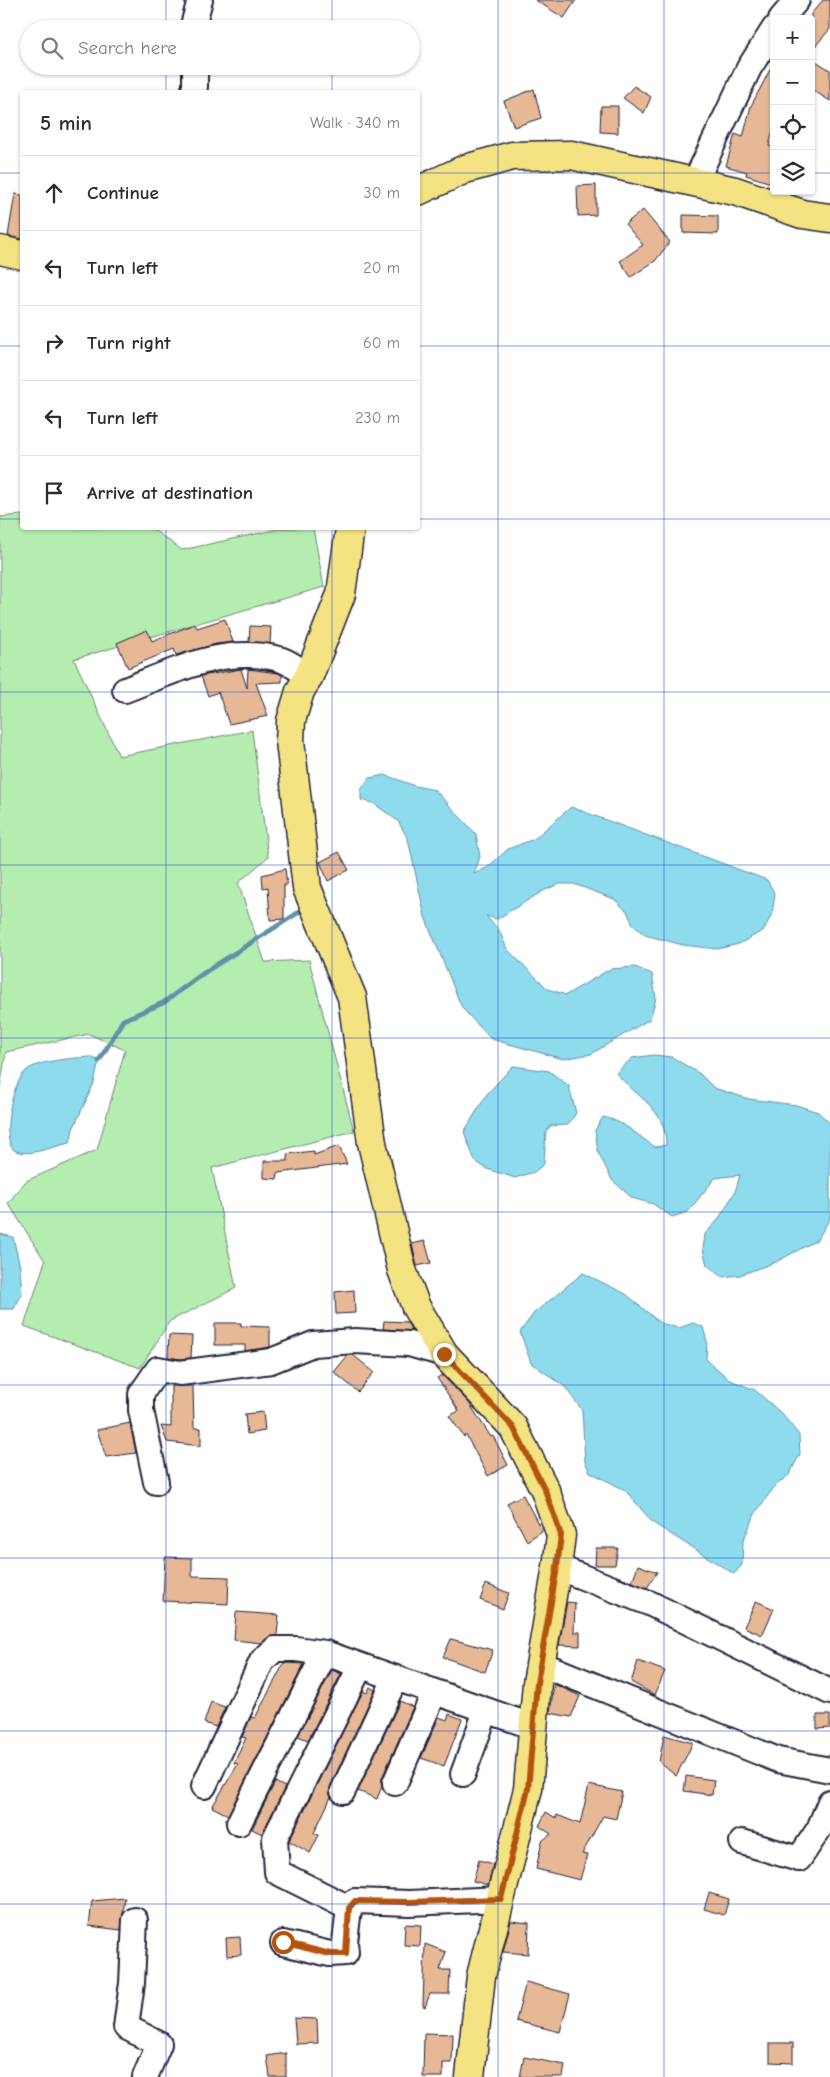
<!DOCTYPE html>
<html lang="en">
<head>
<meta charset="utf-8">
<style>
  :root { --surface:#fff; --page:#f2f2f3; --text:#2b2b33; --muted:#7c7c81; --line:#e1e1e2 }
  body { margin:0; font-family:"Comic Neue",sans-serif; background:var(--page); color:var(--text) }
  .controls { position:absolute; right:15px; top:15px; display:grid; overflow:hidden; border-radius:5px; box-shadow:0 1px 4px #0004 }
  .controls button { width:45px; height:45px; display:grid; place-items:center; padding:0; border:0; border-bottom:1px solid var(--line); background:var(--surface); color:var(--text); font:25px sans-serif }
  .stop { position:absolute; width:15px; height:15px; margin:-11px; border:4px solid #b45309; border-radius:50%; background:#fff }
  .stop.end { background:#b45309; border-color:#fff; box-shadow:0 1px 5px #0008 }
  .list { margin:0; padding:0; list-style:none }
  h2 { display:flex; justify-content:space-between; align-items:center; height:65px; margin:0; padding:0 20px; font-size:21px }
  h2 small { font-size:16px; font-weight:400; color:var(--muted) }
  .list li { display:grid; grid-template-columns:32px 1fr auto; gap:15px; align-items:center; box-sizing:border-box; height:75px; padding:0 20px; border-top:1px solid var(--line) }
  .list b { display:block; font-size:19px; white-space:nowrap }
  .list em { font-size:16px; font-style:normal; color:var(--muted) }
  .icon { flex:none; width:28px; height:28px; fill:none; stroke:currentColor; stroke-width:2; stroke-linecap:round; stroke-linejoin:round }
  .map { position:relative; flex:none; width:830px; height:2077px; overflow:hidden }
  .search { position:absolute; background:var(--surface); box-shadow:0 1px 4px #0004; left:20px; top:20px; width:400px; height:55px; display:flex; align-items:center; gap:12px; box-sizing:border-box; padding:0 18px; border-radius:28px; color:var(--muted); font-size:19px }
  .panel { position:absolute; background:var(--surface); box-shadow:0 1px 4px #0004; left:20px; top:90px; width:400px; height:440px; border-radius:5px }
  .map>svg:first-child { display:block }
  .green { fill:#b5edb0; stroke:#6c8876 }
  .water { fill:#8edbee; stroke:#6391a6 }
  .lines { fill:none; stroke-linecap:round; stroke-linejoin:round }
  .stream { stroke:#6391a6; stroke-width:5 }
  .building { fill:#e6b896; stroke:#22223b }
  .minor-casing { stroke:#22223b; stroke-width:28 }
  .major-casing { stroke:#22223b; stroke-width:31 }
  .minor { stroke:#fff; stroke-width:24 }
  .major { stroke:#f4e382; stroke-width:28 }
  .route { stroke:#b45309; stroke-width:6 }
  .grid { fill:none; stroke:#1d4ed8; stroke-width:1; stroke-opacity:0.55 }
</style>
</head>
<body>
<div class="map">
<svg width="830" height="2077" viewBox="0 0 830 2077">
  <rect width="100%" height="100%" fill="#fff"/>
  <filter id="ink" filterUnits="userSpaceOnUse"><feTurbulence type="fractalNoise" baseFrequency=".02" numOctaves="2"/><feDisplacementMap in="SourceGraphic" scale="10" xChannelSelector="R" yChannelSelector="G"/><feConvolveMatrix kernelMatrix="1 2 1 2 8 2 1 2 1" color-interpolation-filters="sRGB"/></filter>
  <g filter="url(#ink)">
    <path class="green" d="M22,515V528H151L182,550L283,528H313L324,587L74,659L119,756L252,730L268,857L238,883L265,962L309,960L354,1131L212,1168L236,1288L170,1321L140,1368L24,1326L45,1261L8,1203L26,1181L97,1150L125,1050L89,1034L6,1052L0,1089V517Z"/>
    <path class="water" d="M385,775L415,786L435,790L476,834L480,857L474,874L488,867L508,849L534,839L571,807L767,880L775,894L772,914L764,930L739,944L717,949L683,945L645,935L633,925L627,911L614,899L574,884H559L543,891L497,919L486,916L499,930L507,949L548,989L566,995L610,969L635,967L652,974L656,998L650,1019L591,1054L563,1059L491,1039L462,1008L425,917L408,839L398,821L373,803L361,800V790L369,778Z
      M654,1055L672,1057L700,1074L714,1088L749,1099L796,1105L818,1112L830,1123V1219L817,1240L776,1262L740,1275L723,1277L707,1265L703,1249L705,1234L718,1220L735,1192L740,1175L715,1178L688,1212L672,1217L653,1204L632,1198L612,1180L598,1152L595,1130L603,1117C624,1121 638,1136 655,1147L666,1145C667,1109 636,1097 616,1073L632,1058Z
      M91,1057L99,1061L94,1083L73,1129L70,1143C54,1146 27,1158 14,1150C0,1138 12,1081 27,1070C40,1060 75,1058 91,1057Z
      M513,1066L549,1071L569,1086L576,1113L568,1125L550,1126L546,1132L544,1164L534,1172L515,1178L487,1169L475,1161L464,1132L487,1094Z
      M0,1234L13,1237L20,1267L22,1294L14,1309H0Z
      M583,1273L626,1294L660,1323L679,1328L693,1323L703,1327L707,1342L706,1359L730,1380L755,1390L782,1414L799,1435L800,1454L789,1475L775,1486L756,1512L743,1541L742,1565L734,1574L653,1523L625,1490L590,1472L585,1462L582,1410L564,1386L531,1363L520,1332L534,1313Z"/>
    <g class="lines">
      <path class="stream" d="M99,1061L123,1020L163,1003L205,972L304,909"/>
    </g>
    <path class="building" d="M535,0H576L564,18Z
      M823,0H830V29L811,51V14Z
      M811,58L830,70V101L811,89Z
      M774,62V127L769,146L774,148V184L746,175L747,172L726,166L735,134L743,137L751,106Z
      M634,86L651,97L644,113L623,98Z
      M534,89L541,118L514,127L504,101Z
      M601,106H618V133L600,132Z
      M596,185V215L578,216L577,186Z
      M15,194L22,195V239L8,236Z
      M643,210L670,242L655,261L631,277L620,261L643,245L625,224Z
      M683,215L718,216V234L683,233Z
      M225,619L233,642L216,644L176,655L174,649L128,668L117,643L147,630L152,641L195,624L197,628Z
      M250,626L271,627L270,644L249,642Z
      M241,669L247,688L248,669L278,673L282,675V682L256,683L268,716L229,724L218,692L208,696L201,676Z
      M339,852L349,870L328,881L320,862Z
      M285,869L287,885H284V919L270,920L268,887L263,888L262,875Z
      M339,1146L347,1164L278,1173L277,1179L264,1178V1161H288L287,1154L314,1151V1155Z
      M425,1241L431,1263L417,1266L412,1244Z
      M354,1290L355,1313L336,1314L335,1292Z
      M384,1321L407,1322L412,1331L383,1329Z
      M215,1323H241V1326L270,1327V1347L245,1351V1345H215Z
      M169,1335L192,1336L191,1358L180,1359L168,1357Z
      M348,1355H353L374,1372L358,1392L334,1372Z
      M442,1375L469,1403L491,1437L493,1436L508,1465L488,1476L466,1435L464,1437L449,1416L459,1411L437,1378Z
      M171,1386H193L194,1428H201V1446L167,1442L161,1426L171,1427Z
      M263,1412L265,1431L247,1434L245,1414Z
      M130,1423L136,1453L106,1457L97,1430Z
      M523,1495L542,1531L527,1541L507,1503Z
      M596,1548H618L615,1565H595Z
      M165,1557L192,1558V1576L229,1577L228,1604L163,1601Z
      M638,1565L657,1572L647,1588L632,1582Z
      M486,1584L509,1593L503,1609L480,1600Z
      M756,1601L774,1609L762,1635L744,1627Z
      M567,1602L575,1603L574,1632H580V1646L559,1645Z
      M236,1612L279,1615L277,1635L266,1639L262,1643L234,1640Z
      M451,1639L493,1650L485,1672L443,1657Z
      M638,1661L665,1671L655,1695L631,1682Z
      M284,1663L304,1664L228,1815L212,1807L238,1764L234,1763L246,1738L242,1737L251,1717L255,1718Z
      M332,1670L341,1674L308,1740L298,1736Z
      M554,1684L580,1696L571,1717L550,1713Z
      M370,1687L375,1690L331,1785L329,1792L331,1797L314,1833L319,1835L310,1853L289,1841L363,1691L367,1693Z
      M400,1701L413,1707L382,1778V1786L377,1799L358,1791Z
      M211,1702L225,1707L216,1727L204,1723Z
      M449,1714L462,1719L444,1766L421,1758L439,1717L447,1720Z
      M817,1715H830V1728L817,1729Z
      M664,1735L693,1743L676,1776L659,1762Z
      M686,1776L714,1780L712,1795L684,1791Z
      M275,1782L285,1787L262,1834L252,1829Z
      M589,1785L622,1792L616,1819L603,1816L582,1854L587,1855L580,1880L536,1869L542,1841L551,1834L539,1826L546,1812L556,1818L557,1815L580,1824Z
      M479,1860L493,1864L488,1885L473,1881Z
      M709,1893L729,1899L724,1915L704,1909Z
      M125,1898L121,1930L89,1926L92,1901Z
      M511,1921L529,1923L528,1954L503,1952Z
      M405,1924L421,1925L420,1946L404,1945Z
      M240,1937L241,1955L227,1956L226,1938Z
      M425,1944L446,1952L440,1970H450L449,1994H430L425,2007L423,2006Z
      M526,1982L570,1994L560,2032L516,2021Z
      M294,2018L317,2019L318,2043L296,2044Z
      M424,2033L453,2034L452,2063H443V2077H423Z
      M770,2043H793V2063L770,2062Z
      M286,2053V2077H270L267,2056Z
      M524,2057L565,2065L563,2077H520Z"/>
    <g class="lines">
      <g class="minor-casing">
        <path id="minor" d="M781,19L797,0
          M192,29L200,0
          M193,92L195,87V66
          M695,182L749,68L774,29
          M125,690C174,671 225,645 279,659C289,661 300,671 309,676
          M156,1482L141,1410V1394L158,1369L180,1373L271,1361L313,1344L355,1341L409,1344L444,1354
          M557,1567L649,1603L830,1692
          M541,1664L778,1760L830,1770
          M463,1774L486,1711
          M395,1783L434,1693
          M204,1786L262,1661L275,1649H296L325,1653L534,1727
          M343,1791L395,1679
          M239,1823L325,1653
          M742,1842L799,1859L819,1829L830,1802
          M349,1908L277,1872L275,1838L360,1667
          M135,1920L132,1983L126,2027L159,2044L145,2077
          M283,1943L330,1954L346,1953L345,1942L349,1908L355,1901L409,1903L501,1899"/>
      </g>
      <g class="major-casing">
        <path id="major" d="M418,191L465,169L512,156L571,155L735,191L802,214L830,218
          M0,250L22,255
          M350,528L341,594L309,676L300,691L291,721L290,741L307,888L352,997L372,1143L402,1270L416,1307L444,1354L513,1427L545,1490L561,1535L557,1567L537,1683L528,1789L481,1976L470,2077"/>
      </g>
      <use href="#minor" class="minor"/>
      <use href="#major" class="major"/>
    </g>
  </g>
  <g class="lines" filter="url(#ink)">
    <path class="route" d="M283,1942L330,1954H346L349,1908L355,1901L409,1902L501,1899L528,1789L537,1683L557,1567L561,1535L545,1490L513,1427L444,1354"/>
  </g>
  <path class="grid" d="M166,0V29M332,0V29M498,0V2077M664,0V2077M166,66V92M332,66V92M0,173H22M418,173H774M811,173H830M0,346H22M418,346H830M0,519H22M418,519H830M166,528V2077M332,528V2077M0,692H830M0,865H830M0,1038H830M0,1212H830M0,1385H830M0,1558H830M0,1731H830M0,1904H830"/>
</svg>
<div class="controls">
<button>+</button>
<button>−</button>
<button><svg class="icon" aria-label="locate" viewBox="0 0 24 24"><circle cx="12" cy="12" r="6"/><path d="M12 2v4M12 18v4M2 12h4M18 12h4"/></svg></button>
<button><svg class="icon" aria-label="layers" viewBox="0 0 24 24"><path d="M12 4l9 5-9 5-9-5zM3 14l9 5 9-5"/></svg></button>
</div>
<div class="stop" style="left:283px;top:1942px"></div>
<div class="stop end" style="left:444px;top:1354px"></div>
<div class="search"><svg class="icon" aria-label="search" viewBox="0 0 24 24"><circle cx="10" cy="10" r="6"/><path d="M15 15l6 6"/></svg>Search here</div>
<section class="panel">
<h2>5 min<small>Walk · 340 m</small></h2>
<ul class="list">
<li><svg class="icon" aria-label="ahead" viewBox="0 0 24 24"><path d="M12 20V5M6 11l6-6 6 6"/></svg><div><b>Continue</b></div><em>30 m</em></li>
<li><svg class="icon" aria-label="left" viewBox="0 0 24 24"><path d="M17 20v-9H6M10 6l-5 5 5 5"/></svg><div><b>Turn left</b></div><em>20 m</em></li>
<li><svg class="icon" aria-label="right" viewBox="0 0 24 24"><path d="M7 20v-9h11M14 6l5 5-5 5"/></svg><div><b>Turn right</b></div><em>60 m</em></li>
<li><svg class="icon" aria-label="left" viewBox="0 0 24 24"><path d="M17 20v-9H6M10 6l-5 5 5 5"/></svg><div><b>Turn left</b></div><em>230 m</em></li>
<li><svg class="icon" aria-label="arrive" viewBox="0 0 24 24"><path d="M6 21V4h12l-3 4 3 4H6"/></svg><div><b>Arrive at destination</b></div></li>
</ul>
</section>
</div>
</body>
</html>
